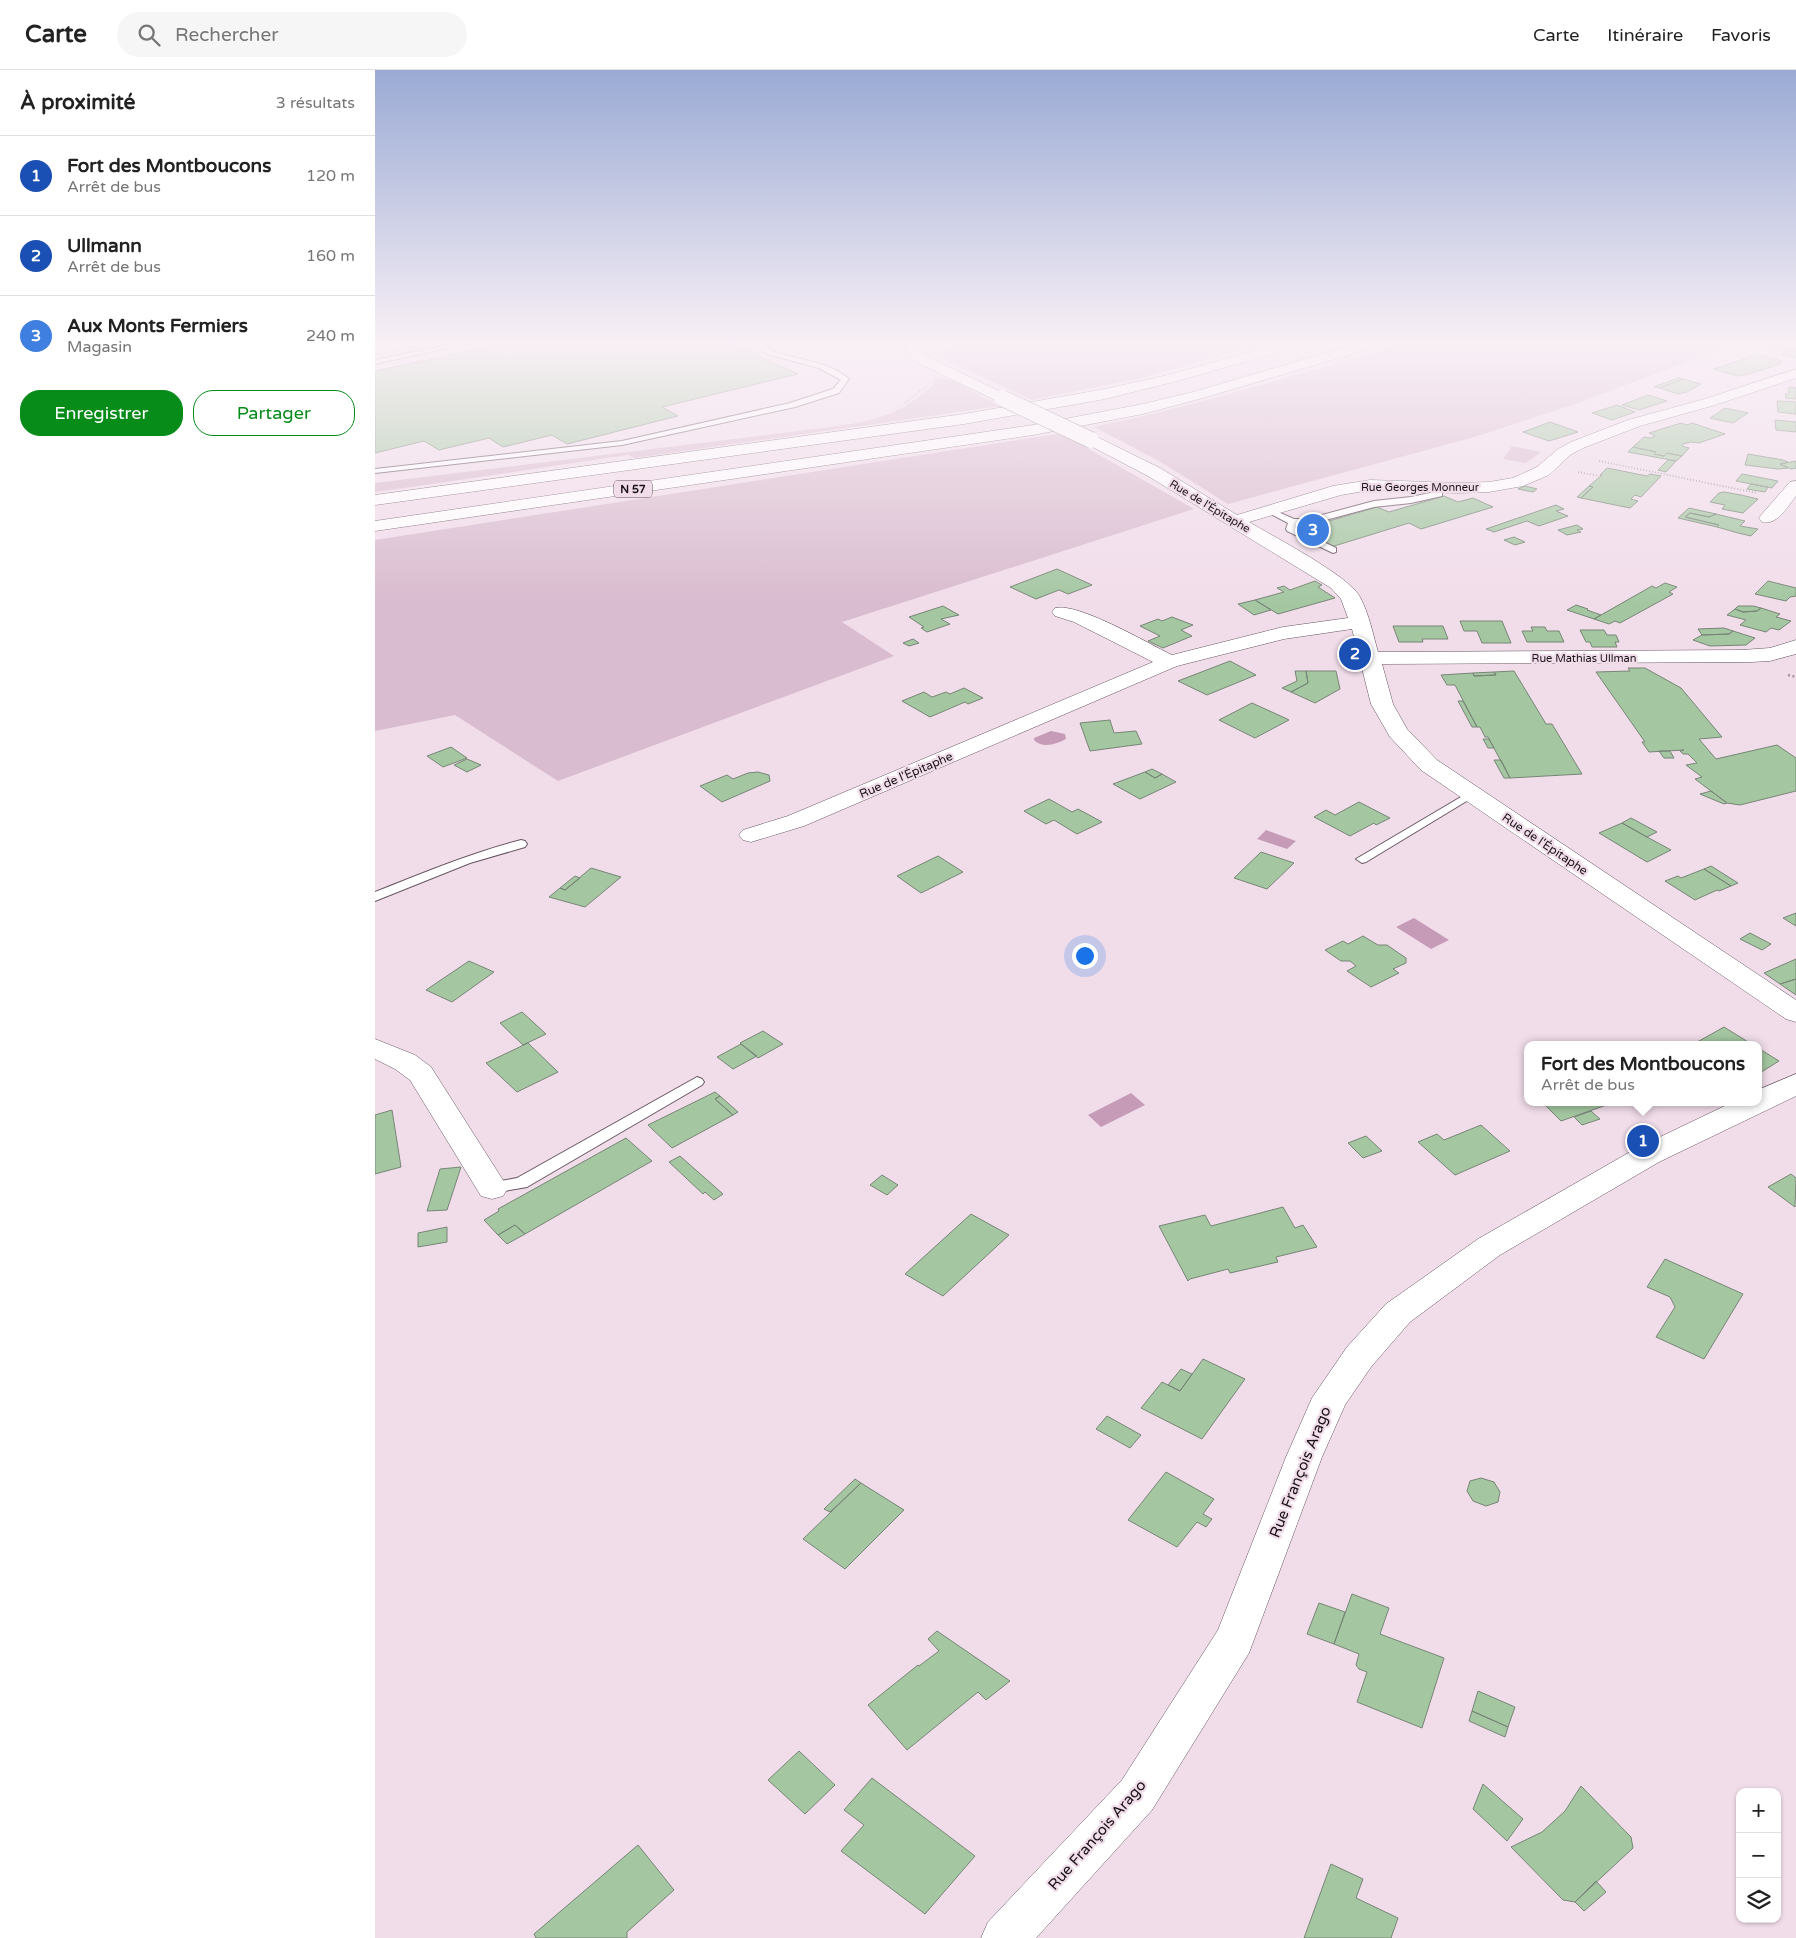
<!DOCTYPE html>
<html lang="fr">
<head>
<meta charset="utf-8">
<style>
  :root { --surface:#fff; --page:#f6f6f6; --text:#222; --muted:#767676; --line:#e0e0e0; --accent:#078c1a }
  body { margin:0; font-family:"Varela Round",sans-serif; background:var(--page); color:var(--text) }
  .controls { position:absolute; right:15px; bottom:15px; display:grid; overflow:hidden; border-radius:10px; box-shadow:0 1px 4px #0004 }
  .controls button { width:45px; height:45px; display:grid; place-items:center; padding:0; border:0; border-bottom:1px solid var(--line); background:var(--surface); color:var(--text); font:25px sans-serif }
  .you { position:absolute; left:709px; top:885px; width:18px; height:18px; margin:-12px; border:4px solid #fff; border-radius:50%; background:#1a73e8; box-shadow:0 0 0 8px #1a73e833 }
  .badge { display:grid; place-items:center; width:32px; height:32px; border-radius:50%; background:var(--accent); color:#fff; font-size:16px; font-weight:700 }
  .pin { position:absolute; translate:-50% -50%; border:2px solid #fff; box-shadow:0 1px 5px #0006 }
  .popup { position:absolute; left:1149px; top:971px; width:238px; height:65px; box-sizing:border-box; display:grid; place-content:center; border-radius:10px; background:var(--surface); filter:drop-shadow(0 1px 4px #0005); font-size:16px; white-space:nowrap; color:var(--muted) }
  .popup b { font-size:19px; color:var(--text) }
  .popup::after { content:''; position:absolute; left:50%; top:100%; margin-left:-10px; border:10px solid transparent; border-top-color:var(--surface) }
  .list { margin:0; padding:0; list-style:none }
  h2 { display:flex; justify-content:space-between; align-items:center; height:65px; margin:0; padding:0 20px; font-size:21px }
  h2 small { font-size:16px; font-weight:400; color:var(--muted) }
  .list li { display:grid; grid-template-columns:32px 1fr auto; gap:15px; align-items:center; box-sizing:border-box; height:80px; padding:0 20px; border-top:1px solid var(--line) }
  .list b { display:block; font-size:19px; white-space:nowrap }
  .list p { margin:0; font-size:16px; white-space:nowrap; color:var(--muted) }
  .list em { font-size:16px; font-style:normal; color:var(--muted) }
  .actions { display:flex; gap:10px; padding:15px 20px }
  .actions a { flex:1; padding:11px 0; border:1px solid var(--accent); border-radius:20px; text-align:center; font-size:18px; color:var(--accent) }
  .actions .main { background:var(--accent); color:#fff }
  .icon { flex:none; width:28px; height:28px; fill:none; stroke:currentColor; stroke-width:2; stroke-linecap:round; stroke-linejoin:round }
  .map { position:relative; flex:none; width:1421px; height:1868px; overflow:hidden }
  header { display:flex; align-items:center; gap:30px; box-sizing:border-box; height:70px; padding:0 25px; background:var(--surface); border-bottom:1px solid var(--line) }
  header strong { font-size:24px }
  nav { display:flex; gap:28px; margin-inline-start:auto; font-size:18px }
  .search { width:350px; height:45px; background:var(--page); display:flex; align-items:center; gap:12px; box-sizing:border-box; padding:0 18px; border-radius:28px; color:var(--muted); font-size:19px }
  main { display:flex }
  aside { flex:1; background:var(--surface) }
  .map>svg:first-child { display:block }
  .green { fill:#d9bccf }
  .water { fill:#c59bb7 }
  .building { fill:#a4c7a2; stroke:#778576 }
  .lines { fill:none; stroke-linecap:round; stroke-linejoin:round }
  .lane-casing { stroke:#675661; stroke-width:2 }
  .street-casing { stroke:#675661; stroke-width:1 }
  .highway-casing { stroke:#675661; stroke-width:1 }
  .path-far1 { stroke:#a5959f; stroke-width:2; stroke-dasharray:1 2; stroke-linecap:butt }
  .path { stroke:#a5959f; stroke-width:2.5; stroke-dasharray:2 2.5; stroke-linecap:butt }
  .lane { fill:#fff; fill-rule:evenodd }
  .street { fill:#fff; fill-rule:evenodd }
  .highway { fill:#fff; fill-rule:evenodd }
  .street-bridge-casing { stroke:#675661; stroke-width:17; stroke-linecap:butt }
  .street-bridge { stroke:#fff; stroke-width:16 }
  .labels { text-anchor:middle; stroke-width:4.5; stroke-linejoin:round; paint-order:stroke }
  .far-street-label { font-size:11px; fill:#191317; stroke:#f1ddea }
  .shield { fill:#f1ddea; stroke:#5a5056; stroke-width:1 }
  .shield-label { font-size:11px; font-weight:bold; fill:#191317 }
  .street-label { font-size:12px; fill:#191317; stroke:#f1ddea }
  .near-street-label { font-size:15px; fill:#191317; stroke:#f1ddea }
</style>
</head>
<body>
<header>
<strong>Carte</strong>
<div class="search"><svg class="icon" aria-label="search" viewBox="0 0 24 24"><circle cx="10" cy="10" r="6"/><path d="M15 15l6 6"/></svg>Rechercher</div>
<nav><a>Carte</a><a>Itinéraire</a><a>Favoris</a></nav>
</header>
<main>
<aside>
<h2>À proximité<small>3 résultats</small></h2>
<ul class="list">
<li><span class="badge" style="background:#1a4fb4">1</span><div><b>Fort des Montboucons</b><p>Arrêt de bus</p></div><em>120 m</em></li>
<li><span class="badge" style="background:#1a4fb4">2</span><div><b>Ullmann</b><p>Arrêt de bus</p></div><em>160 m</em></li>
<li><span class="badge" style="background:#3f7fe0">3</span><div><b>Aux Monts Fermiers</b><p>Magasin</p></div><em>240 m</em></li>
</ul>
<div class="actions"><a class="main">Enregistrer</a><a>Partager</a></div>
</aside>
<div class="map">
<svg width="1421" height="1868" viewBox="0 0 1421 1868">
  <rect width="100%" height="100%" fill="#f1ddea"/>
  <path class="green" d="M588,273H890L767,308L657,330L570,290L566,285L569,280Z
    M1028,273H1362L1206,332L1096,368L853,434L784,391L719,357C824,335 926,304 1028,273Z
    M558,307L577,310L625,336L260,388L253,385C168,397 85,411 0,422V413L440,359C481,353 512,352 546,325C552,321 557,317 560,311Z
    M682,364L705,374L819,439L467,552L519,586L183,711L80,645L0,661V470Z
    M1137,376L1166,382L1151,393L1128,389Z"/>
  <path class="water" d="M676,661L690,664L691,669C682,674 667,679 659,670V668Z
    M891,760L921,771L912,779L882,769Z
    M1039,848L1074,870L1056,879L1021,857Z
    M756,1023L770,1035L726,1057L713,1045Z"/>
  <path class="building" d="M133,273H355L423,304L287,337L303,346L192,374L177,365L128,377L114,368L64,380L49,371L0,383V301Z
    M1386,273H1408L1413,274L1401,279L1383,274Z
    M1408,276L1421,281V288L1406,284L1412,282L1401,279Z
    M1384,284L1407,291L1402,293L1406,294L1370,305L1362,306L1339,299Z
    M1303,308L1308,309L1285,318L1279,317Z
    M1308,309L1326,314L1312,322L1303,324L1285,318Z
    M1416,317L1421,318V329L1411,328L1410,324H1414L1413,318Z
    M1273,325L1292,331L1264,340L1247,335Z
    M1402,331L1421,332V344L1403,342Z
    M1242,335L1260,342L1237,350L1217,343Z
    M1350,338L1373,343L1358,353L1335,348Z
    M1400,350L1421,352V362L1401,360Z
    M1175,352L1203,362L1174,371L1148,362Z
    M1306,353L1312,355L1317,353L1350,364L1324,373L1316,372L1308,374L1307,376L1314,378L1307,386L1292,383L1289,386L1279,384L1281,382L1258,377L1269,367L1276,368L1280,366L1274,363Z
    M1258,377L1281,382L1279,384L1289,386L1292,383L1307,386L1301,391L1253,382Z
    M1373,384L1408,390L1413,392L1405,394L1413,398L1403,399L1370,395Z
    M1293,390L1301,391L1291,402L1283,400Z
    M1421,391V398L1416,399L1405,394Z
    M1232,398L1272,406L1275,404L1286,406L1266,427L1260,425L1256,429L1263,431L1255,438L1206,428L1218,417L1214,416L1227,405H1225Z
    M1367,404L1403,411L1397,418L1361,411Z
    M1376,414L1393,417L1390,422L1372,419Z
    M1150,416L1162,419L1158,422L1143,419Z
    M1214,416L1218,417L1206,428L1202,427Z
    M1349,422L1366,425L1383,429L1368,443L1347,439L1350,435L1335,432L1344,423Z
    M1069,426L1083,432L1098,428L1118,437L1046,459L1034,453L956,477L923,460L1002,437L1014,442Z
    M1181,435L1189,439L1181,441L1193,446L1164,456L1152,451L1119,462L1111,459Z
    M1314,438L1341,444L1334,447L1315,443L1310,447L1344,455L1342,457L1303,448Z
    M1315,443L1334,447L1341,444L1370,451L1365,456L1383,459L1376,466L1363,463L1342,457L1344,455L1310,447Z
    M1202,455L1208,459L1202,460L1206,462L1192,465L1183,460Z
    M1139,467L1150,472L1140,475L1129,470Z
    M682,499L717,515L693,524L684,520L661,529L635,517Z
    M940,511L947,515L943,517L960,528L903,544L880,530L909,522L902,518L909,516L915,520Z
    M1393,511L1421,518V526L1415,527L1411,531L1380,524Z
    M1290,513L1302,517L1294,522L1298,524L1245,553L1240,551L1234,554L1219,549L1277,516L1281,518Z
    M880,530L896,540L879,545L863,534Z
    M1201,535L1213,539L1212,540L1226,545L1219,549L1192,540Z
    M568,536L584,545L566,549L575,554L552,562L546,558L549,557L534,547Z
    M1363,536H1378L1386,538L1382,541L1368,542L1360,539Z
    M1386,538L1405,544L1401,547L1416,551L1404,560L1396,558L1391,562L1365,555L1371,550L1352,545L1360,539L1368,542L1382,541Z
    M797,547L818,555L806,560L817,566L788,578L773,571L785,566L765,556L783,549L787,551Z
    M1085,551H1127L1136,573H1107L1102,561H1089Z
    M1018,556H1068L1073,569H1047L1048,572H1024Z
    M1156,557H1170L1172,561H1184L1189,572H1152L1147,561H1158Z
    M1349,558L1358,561L1354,564L1327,565L1323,559Z
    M1205,560H1229L1232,565H1241L1244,572H1240L1242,577H1217L1215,572H1211Z
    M1358,561L1380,568L1371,575L1335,576L1318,570L1327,565L1354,564Z
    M538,569L544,573L534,576L528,573Z
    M855,591L881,605L832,625L803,611Z
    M1253,598H1270L1306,618L1347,667L1324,669L1341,689L1402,675L1421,688V721L1365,735L1352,733L1320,709L1327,707L1311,695L1322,693L1313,684H1308L1305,681L1309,680L1274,682L1267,672H1270L1221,602L1255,601Z
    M920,601H931L933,613L916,622L907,618L922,611Z
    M931,601H961L965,619L940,633L916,622L933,613Z
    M1139,601L1171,654H1177L1207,704L1135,708L1113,667H1110L1105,657H1102L1080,615H1072L1066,605L1098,603L1099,606L1121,605L1119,602Z
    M1119,602L1121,605L1099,606L1098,603Z
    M589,618L608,628L593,634L590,632L555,647L527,631L549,622L557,627L571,622L575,624Z
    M1083,631H1088L1102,657H1097Z
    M877,633L910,648L914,650L880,668L844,650Z
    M735,650L739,663L761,661L767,674L715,681L705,653Z
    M1108,669H1114L1119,678H1113Z
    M76,677L92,688L68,697L52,686Z
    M1284,681H1295L1299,688H1289Z
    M92,689L106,695L92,702L79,695Z
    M1119,690H1126L1135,708H1129Z
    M777,699L787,704L780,708L770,702Z
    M383,702L394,705L395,711L347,732L325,716L352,705L358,709L373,703Z
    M770,702L780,708L787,704L801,712L765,729L738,714Z
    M1336,721L1352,733L1349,734L1325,724Z
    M674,729L697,742L703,739L727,752L702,764L679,750L671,754L649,741Z
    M984,732L1015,748L1001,755L999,753L975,766L939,747L951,740L960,745Z
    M1256,748L1282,762L1272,767L1247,753Z
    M1247,753L1272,767L1296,780L1272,792L1224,763Z
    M886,782L919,793L892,819L859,808Z
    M563,786L588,802L546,823L522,806Z
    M1336,796L1363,813L1356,816L1329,799Z
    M216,798L246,807L210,837L174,827L185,818L190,820Z
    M1329,799L1356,816L1344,821L1342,820L1320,830L1290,811L1303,806L1306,808Z
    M200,806L205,808L190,820L185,818Z
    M1421,843V856L1408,848Z
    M1375,863L1396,874L1387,880L1365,869Z
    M988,866L1003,875H1012L1031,888V893L1018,899L1024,903L996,917L972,901L981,896L975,891H966L950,880L968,871L973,874Z
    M1421,889V909L1405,914L1389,903Z
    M94,891L119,902L77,932L51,920Z
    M1421,909V925L1405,914Z
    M147,942L171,964L148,975L125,953Z
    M1349,957L1378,975H1317Z
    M388,961L408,974L383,988L365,973Z
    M153,973L183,1002L142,1022L111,993Z
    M366,974L382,986L358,999L342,987Z
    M1383,978L1404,991L1383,1004Z
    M340,1022L345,1026L340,1029L358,1045L297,1078L273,1055Z
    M345,1026L363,1042L358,1045L340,1029Z
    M1167,1032H1240L1186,1051Z
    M17,1040L26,1097L0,1104V1045Z
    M1216,1041L1225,1049L1207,1055L1199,1047Z
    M1106,1055L1135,1081L1080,1105L1043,1072L1062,1064L1069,1070Z
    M991,1066L1007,1081L988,1088L973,1073Z
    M251,1068L277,1091L150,1164L140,1155L123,1165L109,1150L124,1141L123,1139Z
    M305,1086L348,1124L339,1130L330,1122L328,1124L294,1092Z
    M86,1097L72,1140L52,1141L65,1099Z
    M1416,1104L1421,1108L1420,1137L1393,1117Z
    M507,1105L523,1115L512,1125L495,1115Z
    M908,1137L920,1158L928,1155L942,1177L901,1187L903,1192L855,1203L853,1199L815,1209L813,1211L784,1156L830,1145L836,1156Z
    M596,1144L634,1165L568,1226L530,1204Z
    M140,1155L150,1164L132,1174L123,1165Z
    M72,1157V1172L43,1177V1163Z
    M1290,1189L1368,1224L1329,1289L1281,1267L1300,1237L1295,1227L1272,1217Z
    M828,1289L870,1309L827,1369L766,1338L787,1312L805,1321Z
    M806,1299L817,1304L805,1321L793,1315Z
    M732,1346L766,1365L755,1378L721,1359Z
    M791,1402L839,1429L828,1444L837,1449L831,1457L822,1452L802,1477L753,1450Z
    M1106,1408L1119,1412L1125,1422L1123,1432L1111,1436L1098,1431L1092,1421L1095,1411Z
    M480,1409L486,1413L455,1442L449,1439Z
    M486,1413L529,1440L470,1499L428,1469Z
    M977,1524L1014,1538L1005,1564L1069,1588L1047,1658L982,1632L992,1602L984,1599L981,1595L984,1584L959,1574Z
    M944,1533L970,1542L959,1574L932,1564Z
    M562,1561L635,1611L611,1630L603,1622L532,1680L493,1635L543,1595L544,1596L564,1581L553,1569Z
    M1103,1621L1140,1637L1133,1657L1097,1641Z
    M1097,1641L1133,1657L1130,1667L1094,1651Z
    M424,1681L460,1715L430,1744L393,1710Z
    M497,1708L600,1786L550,1844L466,1781L489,1755L469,1740Z
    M1108,1714L1148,1749L1132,1771L1098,1739Z
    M1206,1716L1256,1767L1258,1778L1200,1832L1188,1830L1136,1777L1167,1762L1190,1741Z
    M263,1775L299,1820L252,1862V1868H161L159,1864Z
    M956,1794L988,1809L981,1828L1023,1848L1016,1868H929Z
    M1221,1811L1231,1822L1209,1841L1200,1832Z"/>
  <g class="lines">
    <g class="lane-casing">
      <path id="lane" d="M82,273H94L0,294V290Z
        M377,273C386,273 390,277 398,281C423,291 453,290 474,309L464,323L420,337L247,375L0,403V399L247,371L415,333L458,319L466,310L444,298L392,284Z
        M1064,421L1067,422V426L1036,433L999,437L932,455H921L920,458L961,478V482L958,483L912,461L911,459L913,453L890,441L894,438L919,449H932L999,431L1036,427Z
        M1096,721L1100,722L1102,724L1100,726L991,792L987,793L981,789Z
        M146,770L150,771L152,774L150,777L95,793L0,831V822C48,803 96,783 146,770Z
        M322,1007L327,1009L329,1012L327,1015L152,1117L117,1123L111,1122L109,1118L111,1114L142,1108Z"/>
    </g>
    <g class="street-casing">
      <path id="street" d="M15,273H41L39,276L0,284V276Z
        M529,273H543L545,280L549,285L632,325L635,328L632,331H622L539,291L531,281Z
        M1421,299V308L1340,335L1265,356L1208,378L1195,385L1174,405L1148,416L1114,422L1083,423L995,420L966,425L874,452C899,467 973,505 985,527C994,544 998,564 1003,582L1367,580L1395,578L1421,570V584L1395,591L1376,592L1007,594L1018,634L1032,659L1062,690L1421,930V952L1411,949L1046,700L1015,667L996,634L977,559L909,569L802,596L429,756L376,772L368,770L364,765L368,760L413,746L778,592L699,552L680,546L677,542L680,538C703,532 774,574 797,585L908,557L973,548L966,529L956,518L773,406L710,373L708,370L710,367H722L785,398L862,445L958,416L995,410L1083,413L1114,412L1138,408L1162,397L1183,379L1196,372L1253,350L1330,329Z
        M1421,411V426C1412,437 1402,456 1387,452L1384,448L1387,444L1415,412Z
        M0,969L40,985L56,997L133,1118L128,1126L117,1129L106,1126L35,1010L20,999L0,989Z
        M1421,1004V1026L1284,1092L1125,1185L1035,1252L996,1297L970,1335L947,1387L874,1583L777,1740L661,1868H606L613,1852L747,1710L843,1560L911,1387L937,1328L972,1277L1011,1234L1103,1169L1262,1078L1358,1032H1383V1020Z"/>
    </g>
    <g class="highway-casing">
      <path id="highway" d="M906,273H928L926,276L802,311L730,329L589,354L0,435V425L589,344L730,319L793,305Z
        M985,273H1006L1004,276L828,328L768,344L658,365L0,461V451L658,355L768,334L818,322Z"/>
    </g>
    <path class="path-far1" d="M530,333L552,316
      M1224,391L1382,423
      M1203,402L1224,406"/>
    <path class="path" d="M1413,605L1421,607"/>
    <use href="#lane" class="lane"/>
    <use href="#street" class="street"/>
    <use href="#highway" class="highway"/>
    <g class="street-bridge-casing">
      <path id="street-bridge" d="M627,328L716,370"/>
    </g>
    <use href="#street-bridge" class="street-bridge"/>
  </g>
  <linearGradient id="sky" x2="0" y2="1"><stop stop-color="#9aaad4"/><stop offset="0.51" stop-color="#f9f0f6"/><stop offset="1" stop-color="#f9f0f6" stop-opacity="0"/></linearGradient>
  <rect width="1421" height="534" fill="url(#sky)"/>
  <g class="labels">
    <g class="far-street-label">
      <text x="1045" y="421">Rue Georges Monneur</text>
      <text transform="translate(835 436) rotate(31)" y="4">Rue de l'Épitaphe</text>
      <text x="1209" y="592">Rue Mathias Ullman</text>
    </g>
    <rect class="shield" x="239" y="410.5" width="38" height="17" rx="4"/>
    <g class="shield-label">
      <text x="258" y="423">N 57</text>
    </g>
    <g class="street-label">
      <text transform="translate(531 705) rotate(-23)" y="4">Rue de l'Épitaphe</text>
      <text transform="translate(1170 774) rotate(34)" y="4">Rue de l'Épitaphe</text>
    </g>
    <g class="near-street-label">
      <text transform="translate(925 1402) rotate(-68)" y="5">Rue François Arago</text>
      <text transform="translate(722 1765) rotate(-49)" y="5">Rue François Arago</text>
    </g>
  </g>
</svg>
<div class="controls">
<button>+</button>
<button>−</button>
<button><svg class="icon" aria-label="layers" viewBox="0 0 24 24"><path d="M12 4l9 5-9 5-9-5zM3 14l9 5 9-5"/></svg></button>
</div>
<div class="you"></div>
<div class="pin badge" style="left:1268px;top:1071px;background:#1a4fb4">1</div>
<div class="popup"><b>Fort des Montboucons</b>Arrêt de bus</div>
<div class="pin badge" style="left:980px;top:584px;background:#1a4fb4">2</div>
<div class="pin badge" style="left:938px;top:460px;background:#3f7fe0">3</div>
</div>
</main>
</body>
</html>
